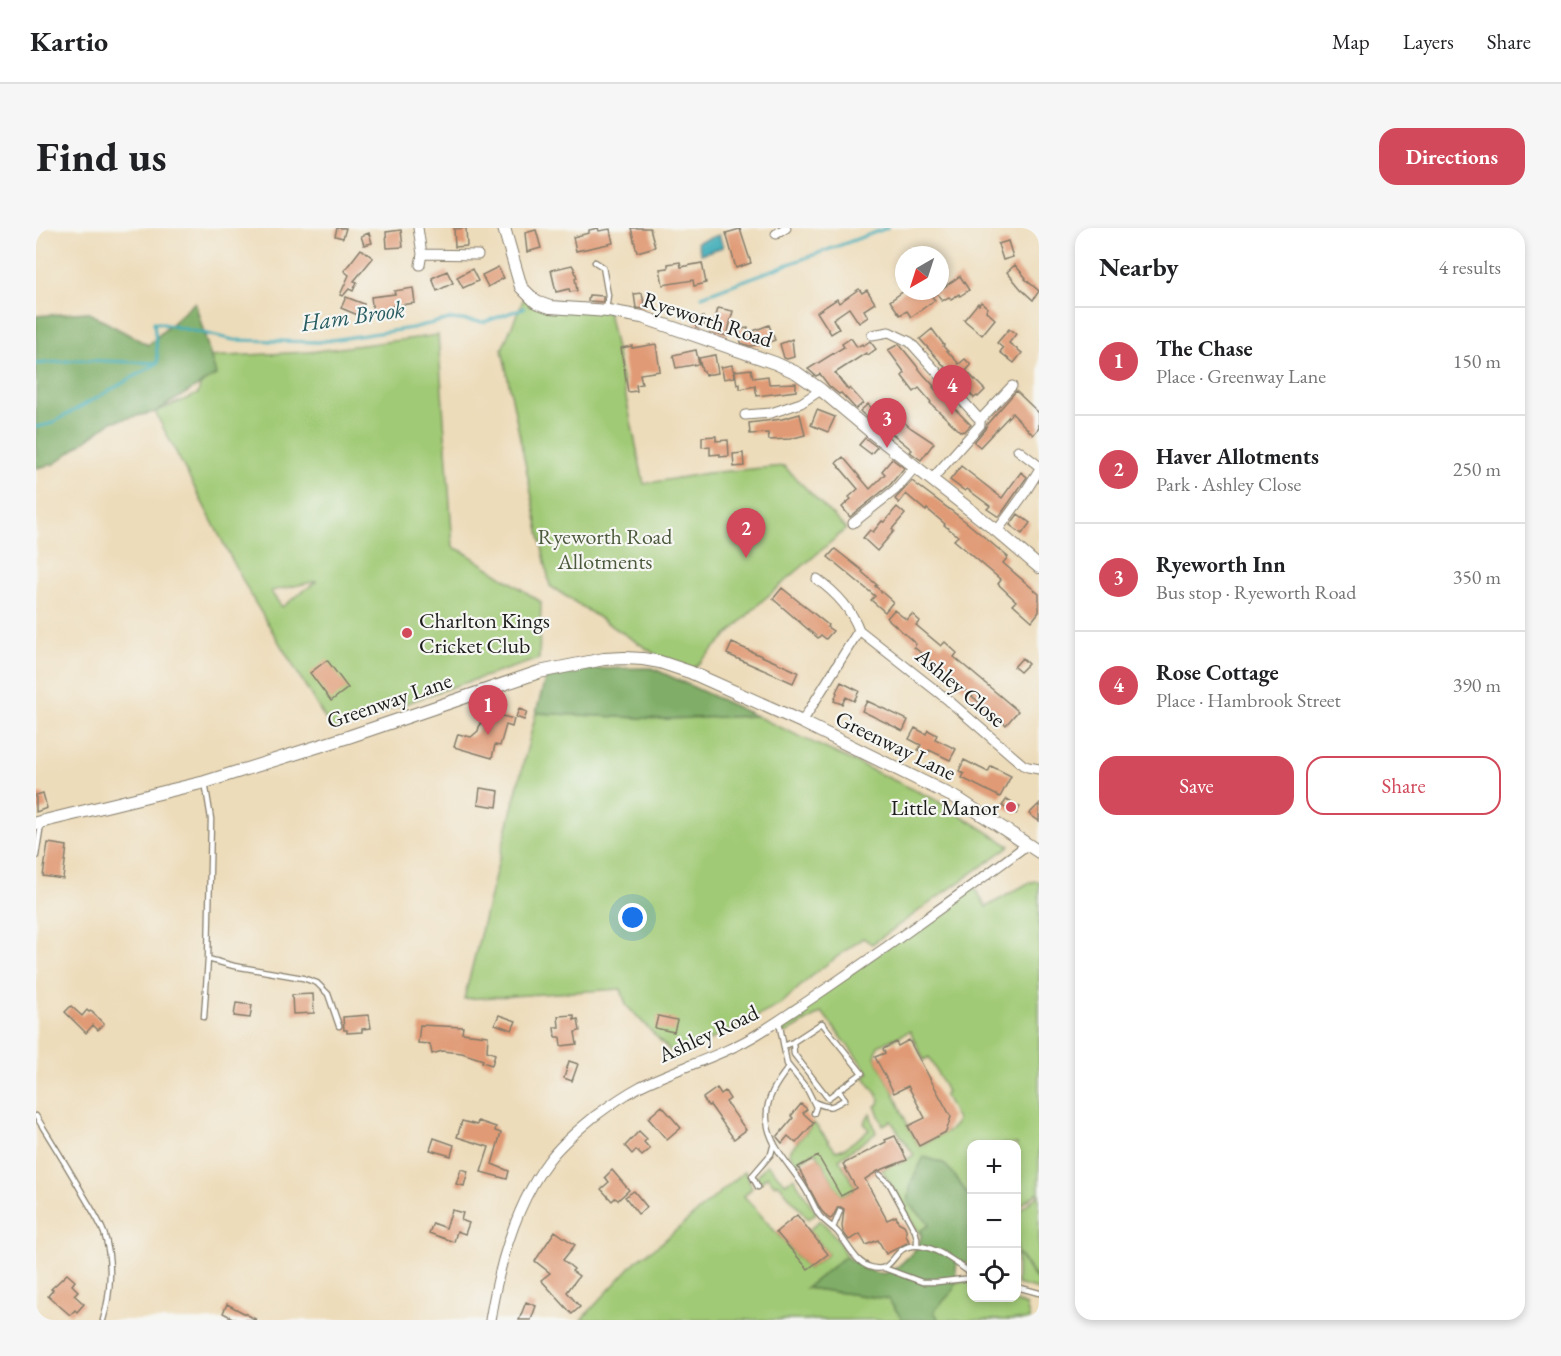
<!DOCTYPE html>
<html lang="en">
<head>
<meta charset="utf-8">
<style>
  :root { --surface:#fff; --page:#f6f6f6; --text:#202124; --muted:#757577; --line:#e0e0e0; --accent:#d1495b }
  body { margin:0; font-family:"EB Garamond",serif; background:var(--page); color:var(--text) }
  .controls { position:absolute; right:18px; bottom:18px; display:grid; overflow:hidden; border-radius:12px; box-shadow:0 3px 9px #0003 }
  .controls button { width:54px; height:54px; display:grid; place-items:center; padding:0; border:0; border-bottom:2px solid var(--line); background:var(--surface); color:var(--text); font:30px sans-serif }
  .compass { position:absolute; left:859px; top:18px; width:54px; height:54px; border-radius:50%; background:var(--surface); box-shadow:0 3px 9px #0003; rotate:219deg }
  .you { position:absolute; left:597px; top:690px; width:21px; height:21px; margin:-15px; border:4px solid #fff; border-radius:50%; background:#1a73e8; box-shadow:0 0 0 9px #1a73e833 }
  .badge { display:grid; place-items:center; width:39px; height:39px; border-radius:50%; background:var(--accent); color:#fff; font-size:20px; font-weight:700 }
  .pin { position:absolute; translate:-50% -50px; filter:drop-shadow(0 2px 3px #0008) }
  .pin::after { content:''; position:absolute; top:32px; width:21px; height:18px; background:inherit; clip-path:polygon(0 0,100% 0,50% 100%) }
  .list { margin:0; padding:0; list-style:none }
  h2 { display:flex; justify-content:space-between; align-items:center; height:78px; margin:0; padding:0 24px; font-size:26px }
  h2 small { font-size:20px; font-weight:400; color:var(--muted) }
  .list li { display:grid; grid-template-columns:39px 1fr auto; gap:18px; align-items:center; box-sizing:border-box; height:108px; padding:0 24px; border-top:2px solid var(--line) }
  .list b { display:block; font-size:22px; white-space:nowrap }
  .list p { margin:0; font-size:20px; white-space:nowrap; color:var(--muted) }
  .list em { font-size:20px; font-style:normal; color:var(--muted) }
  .actions { display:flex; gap:12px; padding:18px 24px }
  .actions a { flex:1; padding:14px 0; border:2px solid var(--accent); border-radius:18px; text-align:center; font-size:21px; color:var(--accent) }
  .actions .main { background:var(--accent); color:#fff }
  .icon { flex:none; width:33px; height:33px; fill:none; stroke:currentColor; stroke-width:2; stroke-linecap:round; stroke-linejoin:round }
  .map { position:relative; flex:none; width:1003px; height:1092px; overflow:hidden; border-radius:18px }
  header { display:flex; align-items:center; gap:36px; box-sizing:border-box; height:84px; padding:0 30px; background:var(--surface); border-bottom:2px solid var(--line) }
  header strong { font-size:28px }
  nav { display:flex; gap:33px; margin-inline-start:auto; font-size:21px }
  .intro { display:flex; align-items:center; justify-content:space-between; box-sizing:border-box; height:144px; padding:0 36px }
  h1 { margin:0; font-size:42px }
  .button { padding:15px 27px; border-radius:18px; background:var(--accent); color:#fff; font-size:21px; font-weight:700 }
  main { display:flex; gap:36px; padding:0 36px }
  aside { flex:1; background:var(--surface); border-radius:18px; box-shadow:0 3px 9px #0003 }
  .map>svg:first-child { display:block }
  .green { fill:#a1ca76; stroke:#5e7349; stroke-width:1.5; fill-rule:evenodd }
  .forest { fill:#80ae67; stroke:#4e6542; stroke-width:1.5 }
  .water { fill:#3cacb8; stroke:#2c646a; stroke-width:1.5 }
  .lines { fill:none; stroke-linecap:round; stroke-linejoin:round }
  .stream { stroke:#3cacb8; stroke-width:3 }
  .building { fill:#e09a75 }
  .service-casing { stroke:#847c6b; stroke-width:7 }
  .minor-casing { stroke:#847c6b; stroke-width:11 }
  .tertiary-casing { stroke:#847c6b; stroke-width:14 }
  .service { stroke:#fff; stroke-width:4.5 }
  .minor { stroke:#fff; stroke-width:9 }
  .tertiary { stroke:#fff; stroke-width:12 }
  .poi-dot { fill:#d1495b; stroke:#f6f6f2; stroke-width:2 }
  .labels { text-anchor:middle; stroke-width:4.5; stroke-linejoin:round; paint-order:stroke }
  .street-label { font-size:22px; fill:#1c1c1c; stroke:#f6f6f2 }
  .park-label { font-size:22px; fill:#4b593c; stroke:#f6f6f2 }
  .poi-label { font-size:22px; fill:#1c1c1c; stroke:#f6f6f2; text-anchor:start }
  .water-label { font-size:24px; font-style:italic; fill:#2a5d62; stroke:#f6f6f2 }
</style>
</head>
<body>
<header>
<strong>Kartio</strong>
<nav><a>Map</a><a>Layers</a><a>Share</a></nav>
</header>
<div class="intro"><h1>Find us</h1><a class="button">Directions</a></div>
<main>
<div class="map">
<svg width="1003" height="1092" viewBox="0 0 1003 1092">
  <rect width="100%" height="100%" fill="#f6f6f2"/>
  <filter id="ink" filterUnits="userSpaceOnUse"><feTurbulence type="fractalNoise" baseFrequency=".0167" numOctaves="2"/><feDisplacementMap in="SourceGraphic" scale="12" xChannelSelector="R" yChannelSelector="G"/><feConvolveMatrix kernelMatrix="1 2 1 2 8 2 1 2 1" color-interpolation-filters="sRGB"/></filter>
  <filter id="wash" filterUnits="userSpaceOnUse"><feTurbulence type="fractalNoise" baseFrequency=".008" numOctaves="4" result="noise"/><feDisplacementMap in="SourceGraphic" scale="24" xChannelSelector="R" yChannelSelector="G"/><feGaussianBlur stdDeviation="1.35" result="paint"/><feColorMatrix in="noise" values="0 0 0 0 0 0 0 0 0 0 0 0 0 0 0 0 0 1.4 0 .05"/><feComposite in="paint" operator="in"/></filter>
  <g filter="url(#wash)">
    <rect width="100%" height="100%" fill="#eddcba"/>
    <path class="green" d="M490,65L497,72L572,83L608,256L671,245L748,238L810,301L726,373L654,444L639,439L514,358L466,121Z
      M402,107L417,319L428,324L505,374L503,431L410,461L296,502L215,368L119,184L162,166L171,129L273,124ZM281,353L246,379L235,364V363Z
      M500,485L627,491L720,488L900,572L974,618L836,716L827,710L779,745L744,777L640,829L590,777L585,761L428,771Z
      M1003,653V1053L981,1024V984L1003,967L1001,965L981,980V916H936L935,1019L909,1013L883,1005L846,942L861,934L863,936L878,927L855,893L847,897L839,878L843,876L844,871L828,849L833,845L786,784L748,807L746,802L758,792L755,787L938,658L950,679L994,654ZM874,803L888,832L893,829L911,864L908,866L921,892L919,897L911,905L910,904L883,918L872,898L858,865L839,829L842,818Z
      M834,885L840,905L803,931L820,960L805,968L780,924L760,935L753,924L778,895L800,923L809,920L833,902L828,895Z
      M731,936L749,955L758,950L780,985L772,991L742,955L739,957L731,948L724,955L720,949Z
      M709,943L716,960L708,968L772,1041L792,1026L773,1002L784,992C795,1002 805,1015 810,1028L770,1060L853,1071L867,1092H545L600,1033L624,1016Z
      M981,1025L1003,1055V1062L981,1056Z
      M935,1052L936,1070H966L990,1077L994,1092H872L916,1055Z"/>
    <path class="forest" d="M159,74L180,147L119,184L75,194L18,236L0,240V88L51,84L112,117Z
      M616,440L720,488L627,491L500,485L509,451L545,441Z
      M888,929L907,935L916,944L935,971V1035L921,1034L918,1062L898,1083L903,1092H867L852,1071L770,1060L810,1028C820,1035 838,1048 850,1045C859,1044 878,1024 883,1016C885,1012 885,1007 885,1002L894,996L872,975L875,954Z"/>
    <path class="water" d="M683,7L687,19L665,26L661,14Z"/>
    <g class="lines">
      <path class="stream" d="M666,68L851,0
        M0,136L42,132L121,135
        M0,199L14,196L122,135L118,94L198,112L282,114L376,100L414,91L448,94L488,80"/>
    </g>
    <g id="blocks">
      <path class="building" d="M301,0H310L307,10L299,8Z
        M430,0L431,18L419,19L418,1Z
        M562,0L563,3L574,1L577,15L540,23L537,9L553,5V2Z
        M595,0H614L619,19L601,24Z
        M704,1L715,35L700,40L690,5Z
        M365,2L367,19L351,20L350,4Z
        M500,2L505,20L491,24L489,5Z
        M333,5L336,15L328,17L325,8Z
        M972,13L977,29L967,32L962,16Z
        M325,21L337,30L318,53L321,54L317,63L313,61L307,68L304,67L313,47L308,43Z
        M644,34L645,39L666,35L670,55L658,58L657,52L627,57L624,41L632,40V36Z
        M536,37L538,40L541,50H539L541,63L534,64L533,61L520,64L515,42Z
        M979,37L990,50L989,51L1003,63L997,72L985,61L971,44Z
        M462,39L468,50L452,59L446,47Z
        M436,41L442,53L427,60L421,49Z
        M411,43L417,55L401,63L396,50Z
        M924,48L933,62L924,68L923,66L915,71L913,69L906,73L901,65L896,69L899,72L875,89L871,83L864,87L854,73L868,63H904V62Z
        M377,60L379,75L356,78V82L337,84L335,69L359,66L358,63Z
        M823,61L826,65L831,62L839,75L828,82L832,89L823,95L813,80L797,91L803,101L795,106L781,84L801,71L803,75Z
        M606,65L609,81L600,80L598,66Z
        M553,67L567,68V74L552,73Z
        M310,69L328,76L324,88L305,80Z
        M945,74L952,80L950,83L959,91L946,107L928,92L942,75L943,77Z
        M682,80L697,83L691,108L676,104Z
        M667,89L668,98L660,99L659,91Z
        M733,97L739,112L727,116L714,118L705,115L704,101L712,100V105Z
        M896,101L908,117L907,118L923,136L929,131L935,137L930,143L949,162L942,169L941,168L938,170L925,157L884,111Z
        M973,101L980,106L973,115L986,125L978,135L964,124L967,120L961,115Z
        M815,110L821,119L826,116L827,118L834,113L840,121L832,127L830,125L799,145L812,162L814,160L827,175L820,181L805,165L803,166L793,158L784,146L780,148L772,141L808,119L806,116Z
        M756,111L758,129L751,131L748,130L744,116Z
        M620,116L624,143L604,146L606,156L600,157L601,163L592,164L585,120L596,118V120Z
        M863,116L888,147L898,158L897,159L935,197L928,204L927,203L925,204L894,175L895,174L883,160L878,164L866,148L869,145L852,122Z
        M660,122L663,136L640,140L637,127Z
        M679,127L682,145L669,147L668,143H666L663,130Z
        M696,137L699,149L688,151L685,139Z
        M715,141L717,150L732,148L733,156L760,155V163L721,168L719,158L704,161V156L701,157L699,143Z
        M980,163L1003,185V200L997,207L976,185L944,219L938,214L949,201L951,196Z
        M832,176L842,187L851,179L857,185L875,200L898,215L885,232L874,224L876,222L847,198L844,201L826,185L824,183Z
        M781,182L799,189L792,204L775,197Z
        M764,186L769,207L754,211L733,212L732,205L714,206L713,195L746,191Z
        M680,208V213L692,212L693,228L684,229V226L674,227V218L666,219V209Z
        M829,210L841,219L835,226L823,217Z
        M707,225L708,238L698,239L697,226Z
        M807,229L834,261L849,246L846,243L856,231L868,240L854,257L814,289L806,279L815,271L813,269L822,261L800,235Z
        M925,238L966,270L985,244L991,249L963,289L951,281L954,278L931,261L929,263L914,252Z
        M876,253L929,293L972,329L967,335L1003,366V384L996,393L977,376L980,373L962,356L965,352L964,351L918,312L922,308L908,297L909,296L891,281L890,283L870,266L863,275L859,271Z
        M861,279L869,286L856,301L858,303L841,323L827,310L834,302L837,304L846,293L848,294Z
        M982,286L994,295L986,306L974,297Z
        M799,321L827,343L826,344L841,357L839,358L857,374L849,384L835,372L839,368L792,329Z
        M746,360L792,397L791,399L797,403L790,411L785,407L782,410L737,371Z
        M858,382L871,392L876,386L884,393L880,397L905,418L909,414L921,425L918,429L982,483L970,497L878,419L880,416L851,390Z
        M696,415L762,444L757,455L691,426Z
        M986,430L992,436L984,444L978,439Z
        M291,432L312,460L295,473L274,445Z
        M805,454L823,463L818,473L810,469L806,476L798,473L801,465L800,464Z
        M831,473L872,492L867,503L826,483Z
        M483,481L491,484L488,492L480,489Z
        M455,485L478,491L476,499L470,497L464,518L459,517L456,530L418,519L422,506L435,509L442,503L444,495L452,497Z
        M879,500L890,506L892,502L901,507L899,511L920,521L914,532L893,522L891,526L882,522L885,517L873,511Z
        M928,532L952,544L955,538L975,548L964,569L926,550L928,546L923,543Z
        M444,560L463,563L461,579L442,576Z
        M7,565L11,580L0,584V567Z
        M971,571L984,579L980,586L966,578Z
        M1003,576V593L993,586Z
        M12,615L31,618L27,651L7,648Z
        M277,766L278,785L257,786L256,767Z
        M200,775L216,777L214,790L198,788Z
        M35,778L46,788L51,782L53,784L55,783L68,796L62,802L57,797L50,805L29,784Z
        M333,787L335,800L326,801V804L311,805V802H308L307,789Z
        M463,787L480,793L476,802L459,796Z
        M538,787V792L542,791L544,803L539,804L541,816L525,818L524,809H519L518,799H523L522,788Z
        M622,788L641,792L638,804L619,800Z
        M384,797L427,799L426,805L452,808L451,823L459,826L456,837L446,834L447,832L426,825L406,823L396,826L394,816L382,815Z
        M873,812L915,889L910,904L883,918L872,898L889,890L872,858L858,865L839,829L849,825L847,821L860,814L862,818Z
        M533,833L542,836L536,853L528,850Z
        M681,860L685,866L689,863L694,871L690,874L710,902L698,911L674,877L672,878L667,870Z
        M765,876L771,881L767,885L778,895L760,915L752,908L746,915L741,909L757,890L755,888Z
        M626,878L645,900L631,912L612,890Z
        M426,893L441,897L442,893L460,899L459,903L465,905L456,936L473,943L471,951L445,944L453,919L421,909Z
        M603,903L611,911L608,914L614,921L606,928L600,922L596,926L589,918Z
        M859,908L871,932L842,943L829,951L851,992L860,988L862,994L868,997L870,1001V1007L873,1014L850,1026L842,1012L830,1017L824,1006L813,1012L807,1004L806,998L808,981L805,979H802L796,990L794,991L791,989L785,982L762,939L782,928L805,968L820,960L807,936L850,914L849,912Z
        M398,910L418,917L415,928L394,922Z
        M425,941L432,943L428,958L420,956Z
        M576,942L593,962L582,972L579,970L576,973L565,961L573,954L569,949Z
        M598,963L611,979L602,986L589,969Z
        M416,982L427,985L425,992L433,995L429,1006L421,1003L418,1014L393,1005L397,995L410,1000Z
        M761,987L792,1026L772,1041L740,1004Z
        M519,1003L539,1017L527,1032L538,1041L536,1043L543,1048L531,1064L544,1079L536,1086L505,1052L514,1045L499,1033Z
        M31,1046L39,1053L36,1057L42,1063L38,1067L48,1076L41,1084L39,1082L34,1087L12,1068L17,1062L15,1061Z
        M490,1074L500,1078L495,1092H483Z
        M191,1076L221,1092H200L187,1085Z"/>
    </g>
  </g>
  <g filter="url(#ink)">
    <use href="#blocks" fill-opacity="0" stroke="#847c6b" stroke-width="1.5"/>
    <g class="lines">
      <g class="service-casing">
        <path id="service" d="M559,34L567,39L572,67L570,83
          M0,628L5,596
          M172,731L198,738L267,750L281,755L292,766L303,798
          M168,789L172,731L175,591L169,554
          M743,793L751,836L771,861L780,879L778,885
          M748,818L757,814L786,795L826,845L792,870L758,826L757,814
          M753,839C741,854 729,871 731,892C733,918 755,938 768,959C774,968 778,979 783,987C789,995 798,999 803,1006C813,1018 819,1034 834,1039C861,1048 854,1014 884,1018C902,1020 920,1035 936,1046
          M778,874C794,881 795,880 809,871L802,862
          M0,888C16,914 33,941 48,968C55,980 63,992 68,1005C77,1031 75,1066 67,1092
          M844,947L853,955L879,1003L881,1010V1017
          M722,959L716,948L735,926L738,915
          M797,1000L804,983
          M848,1040L886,1054H901L936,1050
          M981,1059L1003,1065"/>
      </g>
      <g class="minor-casing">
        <path id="minor" d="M382,0L386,26L384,37
          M740,6L750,0
          M386,26L442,27
          M836,107L853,104L874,114L944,192V197L896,251
          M709,187L735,185L765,175L785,162
          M944,192L976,158
          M982,222L1003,238
          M817,295L859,262L880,238
          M961,303L988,266L1003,242
          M781,351C799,364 815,380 823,402L912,472L987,537L992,539L1003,541
          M766,494L823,402
          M454,1092C463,1037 479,977 513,932C526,915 543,901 559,888C574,877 588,867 605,858C644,839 687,828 725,804C769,776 813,745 856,715C902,682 947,650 992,616"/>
      </g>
      <g class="tertiary-casing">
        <path id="tertiary" d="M468,0L485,59L500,74L514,79L572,83L606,89L739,135L761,145L785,162L834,203L961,303L1003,339
          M0,595L169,554L312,509L503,444L568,431L588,430L607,431L624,434L654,444L766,494L924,572L1003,624"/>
      </g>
      <use href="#service" class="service"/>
      <use href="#minor" class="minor"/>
      <use href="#tertiary" class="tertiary"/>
    </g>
  </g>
  <g class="poi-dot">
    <circle cx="371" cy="405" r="6"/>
    <circle cx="975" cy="579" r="6"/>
  </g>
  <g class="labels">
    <g class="street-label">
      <text transform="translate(672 91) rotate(18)" y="8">Ryeworth Road</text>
      <text transform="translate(925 459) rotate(40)" y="8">Ashley Close</text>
      <text transform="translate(353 472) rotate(-19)" y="8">Greenway Lane</text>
      <text transform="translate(860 517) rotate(26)" y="8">Greenway Lane</text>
      <text transform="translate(672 805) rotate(-25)" y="8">Ashley Road</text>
    </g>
    <g class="park-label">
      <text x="569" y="316">Ryeworth Road<tspan x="569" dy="25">Allotments</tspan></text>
    </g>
    <g class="poi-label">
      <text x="383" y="400">Charlton Kings<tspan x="383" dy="25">Cricket Club</tspan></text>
      <text x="963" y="587" text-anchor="end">Little Manor</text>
    </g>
    <g class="water-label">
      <text transform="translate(317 88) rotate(-8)" y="8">Ham Brook</text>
    </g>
  </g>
</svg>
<div class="controls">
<button>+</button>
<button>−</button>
<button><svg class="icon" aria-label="locate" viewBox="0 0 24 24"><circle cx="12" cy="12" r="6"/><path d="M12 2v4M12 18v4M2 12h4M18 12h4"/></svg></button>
</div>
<svg class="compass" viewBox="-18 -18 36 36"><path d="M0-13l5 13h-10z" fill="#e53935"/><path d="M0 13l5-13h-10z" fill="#757577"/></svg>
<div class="you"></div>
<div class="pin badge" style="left:452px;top:507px">1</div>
<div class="pin badge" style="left:710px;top:330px">2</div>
<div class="pin badge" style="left:851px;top:220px">3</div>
<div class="pin badge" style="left:916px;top:187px">4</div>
</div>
<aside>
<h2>Nearby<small>4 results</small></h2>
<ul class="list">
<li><span class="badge">1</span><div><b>The Chase</b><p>Place · Greenway Lane</p></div><em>150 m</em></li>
<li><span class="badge">2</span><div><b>Haver Allotments</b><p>Park · Ashley Close</p></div><em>250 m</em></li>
<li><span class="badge">3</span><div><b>Ryeworth Inn</b><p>Bus stop · Ryeworth Road</p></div><em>350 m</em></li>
<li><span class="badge">4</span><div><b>Rose Cottage</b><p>Place · Hambrook Street</p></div><em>390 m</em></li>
</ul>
<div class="actions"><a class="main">Save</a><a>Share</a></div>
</aside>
</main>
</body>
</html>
